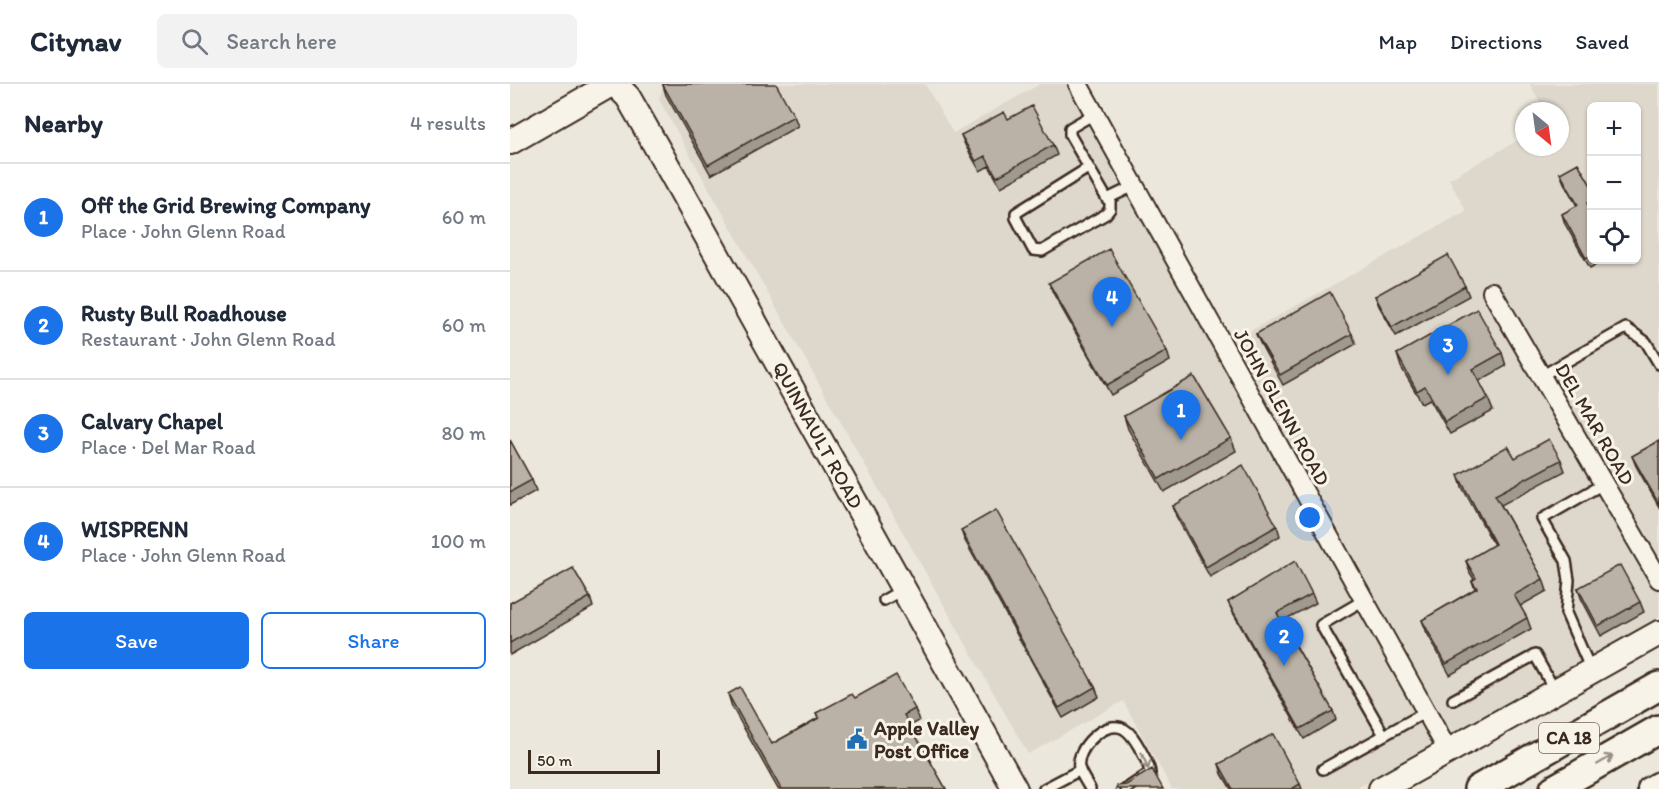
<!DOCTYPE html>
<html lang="en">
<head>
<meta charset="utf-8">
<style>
  :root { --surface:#fff; --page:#f2f2f3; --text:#1f2937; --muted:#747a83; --line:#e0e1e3; --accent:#1a73e8 }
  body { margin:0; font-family:Itim,sans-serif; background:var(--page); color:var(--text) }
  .controls { position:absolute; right:18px; top:18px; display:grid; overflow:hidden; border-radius:9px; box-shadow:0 2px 4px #0004 }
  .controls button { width:54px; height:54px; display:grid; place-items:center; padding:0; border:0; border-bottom:2px solid var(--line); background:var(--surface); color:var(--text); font:30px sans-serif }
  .compass { position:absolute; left:1005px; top:18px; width:54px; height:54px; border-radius:50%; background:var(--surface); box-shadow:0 2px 4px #0004; rotate:151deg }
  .scale { position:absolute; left:18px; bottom:15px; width:132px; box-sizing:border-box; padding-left:6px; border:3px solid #3b2a1e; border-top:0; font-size:16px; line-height:21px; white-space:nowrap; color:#3b2a1e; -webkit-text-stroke:4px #f7f3e8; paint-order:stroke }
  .you { position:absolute; left:800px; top:434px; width:21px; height:21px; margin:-15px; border:4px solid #fff; border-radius:50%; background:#1a73e8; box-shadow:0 0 0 9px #1a73e833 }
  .badge { display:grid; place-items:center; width:39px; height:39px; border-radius:50%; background:var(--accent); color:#fff; font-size:20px; font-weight:700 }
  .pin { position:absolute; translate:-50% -50px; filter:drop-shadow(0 2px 3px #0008) }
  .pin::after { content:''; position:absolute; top:32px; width:21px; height:18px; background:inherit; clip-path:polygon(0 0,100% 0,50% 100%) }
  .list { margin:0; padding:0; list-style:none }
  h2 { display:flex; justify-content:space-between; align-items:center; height:78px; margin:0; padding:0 24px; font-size:26px }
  h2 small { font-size:20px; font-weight:400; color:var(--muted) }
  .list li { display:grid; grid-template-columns:39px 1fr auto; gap:18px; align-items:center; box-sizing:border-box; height:108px; padding:0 24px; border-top:2px solid var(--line) }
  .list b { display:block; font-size:22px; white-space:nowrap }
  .list p { margin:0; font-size:20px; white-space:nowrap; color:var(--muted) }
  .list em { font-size:20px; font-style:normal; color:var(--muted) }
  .actions { display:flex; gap:12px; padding:18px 24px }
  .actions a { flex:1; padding:14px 0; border:2px solid var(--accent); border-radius:9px; text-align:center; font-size:21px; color:var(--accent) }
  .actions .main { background:var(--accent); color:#fff }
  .icon { flex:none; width:33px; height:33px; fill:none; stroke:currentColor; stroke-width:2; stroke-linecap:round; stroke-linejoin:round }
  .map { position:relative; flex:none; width:1149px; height:705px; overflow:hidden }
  header { display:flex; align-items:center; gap:36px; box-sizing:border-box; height:84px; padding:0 30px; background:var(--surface); border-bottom:2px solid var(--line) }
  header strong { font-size:28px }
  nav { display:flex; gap:33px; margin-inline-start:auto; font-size:21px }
  .search { width:420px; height:54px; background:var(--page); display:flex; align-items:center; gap:15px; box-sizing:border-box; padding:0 21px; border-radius:9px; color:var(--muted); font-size:22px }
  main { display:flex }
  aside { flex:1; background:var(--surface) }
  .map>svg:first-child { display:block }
  .built { fill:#ddd7cc; fill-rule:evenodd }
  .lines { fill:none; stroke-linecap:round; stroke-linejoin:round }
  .lane-casing { stroke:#3b2a1e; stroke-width:14 }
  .street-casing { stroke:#3b2a1e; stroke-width:22 }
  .secondary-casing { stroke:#3b2a1e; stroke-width:28 }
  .primary-casing { stroke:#3b2a1e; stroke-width:32 }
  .lane { stroke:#f7f3e8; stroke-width:9 }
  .street { stroke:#f7f3e8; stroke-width:18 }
  .secondary { stroke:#f7f3e8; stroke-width:24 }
  .primary { stroke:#f7f3e8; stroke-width:27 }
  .wall { fill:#a09990; stroke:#3b2a1e; stroke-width:1.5 }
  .building { fill:#bab2a7; stroke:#3b2a1e; stroke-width:1.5 }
  .oneway { stroke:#998e83 }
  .labels { text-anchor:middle; stroke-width:6; stroke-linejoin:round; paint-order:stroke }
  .shield { fill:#f7f3e8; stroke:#73665b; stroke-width:1.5 }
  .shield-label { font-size:18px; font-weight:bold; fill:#3b2a1e }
  .street-label { font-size:20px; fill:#3b2a1e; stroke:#f7f3e8 }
  .poi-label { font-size:20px; font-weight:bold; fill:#3b2a1e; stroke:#f7f3e8; text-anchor:start }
</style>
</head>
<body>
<header>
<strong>Citynav</strong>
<div class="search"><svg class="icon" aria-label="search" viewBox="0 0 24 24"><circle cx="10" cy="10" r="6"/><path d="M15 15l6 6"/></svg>Search here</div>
<nav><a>Map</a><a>Directions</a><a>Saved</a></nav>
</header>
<main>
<aside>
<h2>Nearby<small>4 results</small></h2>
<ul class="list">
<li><span class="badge">1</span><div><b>Off the Grid Brewing Company</b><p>Place · John Glenn Road</p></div><em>60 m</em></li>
<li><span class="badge">2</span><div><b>Rusty Bull Roadhouse</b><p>Restaurant · John Glenn Road</p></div><em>60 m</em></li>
<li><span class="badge">3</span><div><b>Calvary Chapel</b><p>Place · Del Mar Road</p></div><em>80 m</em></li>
<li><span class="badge">4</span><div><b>WISPRENN</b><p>Place · John Glenn Road</p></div><em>100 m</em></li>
</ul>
<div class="actions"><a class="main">Save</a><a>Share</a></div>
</aside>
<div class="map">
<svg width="1149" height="705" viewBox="0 0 1149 705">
  <rect width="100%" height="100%" fill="#ece7dc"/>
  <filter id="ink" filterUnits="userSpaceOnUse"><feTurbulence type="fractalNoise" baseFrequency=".0167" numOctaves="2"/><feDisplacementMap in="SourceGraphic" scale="12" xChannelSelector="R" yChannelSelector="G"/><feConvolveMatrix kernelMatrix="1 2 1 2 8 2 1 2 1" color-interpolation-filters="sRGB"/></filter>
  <g filter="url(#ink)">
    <path class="built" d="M153,0H415L443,49L530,0H558L924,661L845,705H662L613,617L518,670L149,16Z
      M1020,0H1149V533L942,651L724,256L956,127L939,95L1014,53V63H1050V27H1035ZM1082,22H1126V176H1082Z"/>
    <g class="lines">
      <g class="lane-casing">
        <path id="lane" d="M584,30L560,44V51L597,115L624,102
          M578,84L506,129V134L523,166L532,167L596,130L600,125V116
          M1031,292L1116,244L1136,258L1149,280
          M374,516L392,506
          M854,516L811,541L874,651
          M1081,586L1056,529L1059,496L1056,477L1032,435L1093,400
          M943,616L1025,571L1044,605
          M813,685L916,628
          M534,705L570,686
          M580,705C577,699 571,691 569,684C565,665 596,634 614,645C621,649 625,656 629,663C633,671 639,679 640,689L616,705"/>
      </g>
      <g class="street-casing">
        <path id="street" d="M568,0L938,667
          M982,208L1149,495"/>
      </g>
      <g class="secondary-casing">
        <path id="secondary" d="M105,0L118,13L162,90L505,705
          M0,58L101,0
          M871,705L1149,549
          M1140,705L1149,700"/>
      </g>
      <g class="primary-casing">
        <path id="primary" d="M968,705L1149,602
          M1044,705L1149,645"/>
      </g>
      <use href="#lane" class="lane"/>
      <use href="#street" class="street"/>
      <use href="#secondary" class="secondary"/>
      <use href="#primary" class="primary"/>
    </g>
    <path class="wall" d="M153,1L284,32L288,42L201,91L156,11Z
      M498,35L543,61L547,71L491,103L479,82L470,87L455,61L451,51Z
      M1050,89L1082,103V176H1095L1080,184L1055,140L1052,130L1067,122L1054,99Z
      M539,199L657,267L660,277L601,311L543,209Z
      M955,202L959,212L886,252L869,222L865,212Z
      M746,250H842L846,260L773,301L750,259Z
      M992,269L996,282L969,297L978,314L983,327L940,350L920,315L912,319L891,283L887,270Z
      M614,332L721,354L726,367L654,408L618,345Z
      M0,356L22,396L26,407L0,421Z
      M1149,357V423L1126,382L1122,372Z
      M1005,374L1051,376L1055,387L991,421L1033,495L1037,507L1010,522L1017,534L1021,545L940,591L916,547L912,536L965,505L962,497L964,495L960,489L956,477L984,461L952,403L948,391Z
      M663,422L767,442L770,452L700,493L666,432Z
      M451,446L585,603L589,613L553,634L454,455Z
      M1068,504L1130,518L1134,528L1091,552L1071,514Z
      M802,510L806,519L772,537L823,627L826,636L794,655L722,527L718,518Z
      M80,513L83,523L0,571V519Z
      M218,610L262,660L308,634L306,629L345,614L405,625L409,637L400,642L436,705H268L222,623Z
      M709,680L790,700L792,705H721L712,690Z"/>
    <path class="building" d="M153,0H266L284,32L198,81L153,1Z
      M522,22L543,61L487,93L475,72L466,77L451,51L494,28L498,35Z
      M1068,79L1082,103V116L1077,119L1082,127V171L1076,174L1052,130L1068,121L1050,89Z
      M599,165L657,267L597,301L539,199Z
      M938,171L955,202L882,243L865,212Z
      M820,208L842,250L770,291L746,250Z
      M967,225L992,269L963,285L978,314L935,338L915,302L907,307L887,270Z
      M684,292L721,354L649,395L614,332Z
      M1039,355L1051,376L985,411L1033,495L1004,511L1017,534L936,580L912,536L967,504L962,497L966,494L956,477L985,460L948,391L998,362L1005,374Z
      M0,356L22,396L0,408Z
      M1149,357V420L1122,372Z
      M733,381L767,442L696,483L663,422Z
      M486,426L585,603L549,624L451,446Z
      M785,477L802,510L767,529L823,627L790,645L718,518Z
      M1110,481L1130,518L1088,542L1068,504Z
      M63,484L80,513L0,559V519Z
      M386,591L405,625L394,631L436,705H271L218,610L230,603L262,660L309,634L306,629L342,610L345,614Z
      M763,650L790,700L782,705H723L709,680Z
      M642,685L653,705H606L607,702L616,701Z"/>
    <defs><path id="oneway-shaft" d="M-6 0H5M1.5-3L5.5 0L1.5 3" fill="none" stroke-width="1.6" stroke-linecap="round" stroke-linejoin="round" transform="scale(1.5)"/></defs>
    <g class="oneway">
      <use href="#oneway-shaft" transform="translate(1095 676) rotate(-30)"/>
      <use href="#oneway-shaft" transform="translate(635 677) rotate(67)"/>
    </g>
  </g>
  <defs>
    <g id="civic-bare" transform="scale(1.62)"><path d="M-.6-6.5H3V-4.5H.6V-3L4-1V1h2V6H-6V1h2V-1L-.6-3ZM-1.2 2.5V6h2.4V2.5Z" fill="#1f6fb2" stroke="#f7f3e8" stroke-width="2.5" paint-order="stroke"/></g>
  </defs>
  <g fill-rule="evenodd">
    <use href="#civic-bare" x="347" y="655"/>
  </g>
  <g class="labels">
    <rect class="shield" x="1029" y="639" width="60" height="30" rx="4.5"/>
    <g class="shield-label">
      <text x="1059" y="660">CA 18</text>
    </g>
    <g class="street-label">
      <text transform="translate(772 323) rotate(61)" y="7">JOHN GLENN ROAD</text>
      <text transform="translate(1085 340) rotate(60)" y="7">DEL MAR ROAD</text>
      <text transform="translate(308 351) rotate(61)" y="7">QUINNAULT ROAD</text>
    </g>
    <g class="poi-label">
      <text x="364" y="651">Apple Valley<tspan x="364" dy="23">Post Office</tspan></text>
    </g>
  </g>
</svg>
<div class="controls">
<button>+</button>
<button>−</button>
<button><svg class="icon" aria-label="locate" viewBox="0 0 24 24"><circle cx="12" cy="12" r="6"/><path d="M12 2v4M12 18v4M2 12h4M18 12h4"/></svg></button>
</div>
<svg class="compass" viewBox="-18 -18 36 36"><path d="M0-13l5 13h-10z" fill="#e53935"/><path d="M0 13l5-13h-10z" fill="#747a83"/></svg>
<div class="scale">50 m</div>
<div class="you"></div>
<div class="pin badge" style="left:671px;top:356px">1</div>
<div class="pin badge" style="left:774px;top:582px">2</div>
<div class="pin badge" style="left:938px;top:291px">3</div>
<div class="pin badge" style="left:602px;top:243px">4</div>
</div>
</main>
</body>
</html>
